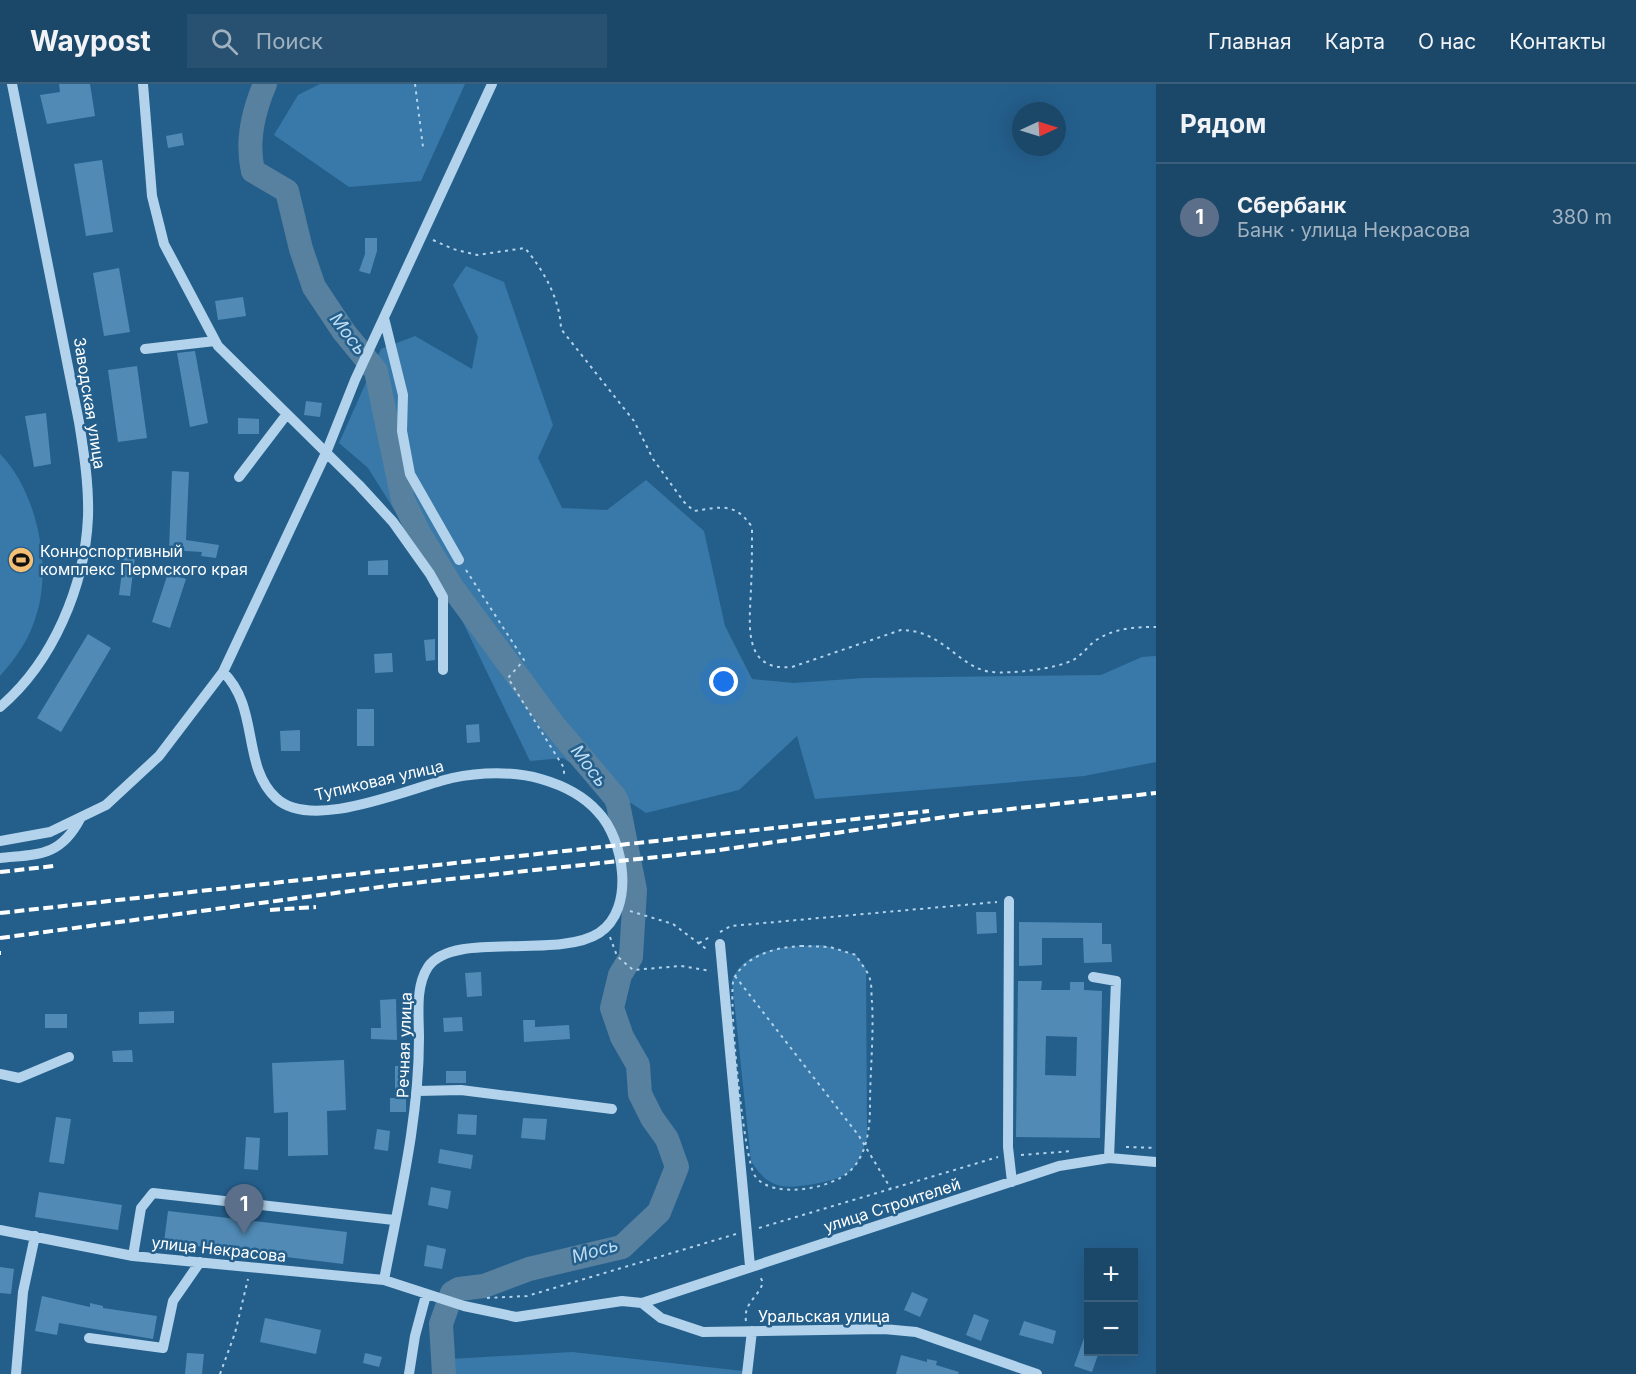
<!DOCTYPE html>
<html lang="ru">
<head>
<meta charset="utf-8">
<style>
  :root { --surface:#1b4769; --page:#285171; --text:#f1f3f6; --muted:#a0b2c0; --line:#395f7d; --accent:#bca0f2 }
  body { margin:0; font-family:Inter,sans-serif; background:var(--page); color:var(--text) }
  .controls { position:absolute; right:18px; bottom:18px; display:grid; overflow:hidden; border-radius:0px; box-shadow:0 6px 24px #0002 }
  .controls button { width:54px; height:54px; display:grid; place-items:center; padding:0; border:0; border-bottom:2px solid var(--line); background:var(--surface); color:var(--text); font:30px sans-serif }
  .compass { position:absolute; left:1012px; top:18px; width:54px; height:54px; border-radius:50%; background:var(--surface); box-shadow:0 6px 24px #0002; rotate:86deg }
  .you { position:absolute; left:724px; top:598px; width:21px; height:21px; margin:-15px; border:4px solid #fff; border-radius:50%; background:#1a73e8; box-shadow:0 0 0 9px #1a73e833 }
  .badge { display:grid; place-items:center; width:39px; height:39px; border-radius:50%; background:var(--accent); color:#fff; font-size:20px; font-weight:700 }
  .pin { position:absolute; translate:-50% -50px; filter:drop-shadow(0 2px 3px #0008) }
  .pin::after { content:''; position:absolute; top:32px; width:21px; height:18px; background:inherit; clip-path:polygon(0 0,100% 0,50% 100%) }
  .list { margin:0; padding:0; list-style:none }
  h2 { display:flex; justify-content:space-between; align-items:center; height:78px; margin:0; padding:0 24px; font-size:26px }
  h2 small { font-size:20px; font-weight:400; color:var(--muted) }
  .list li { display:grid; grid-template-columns:39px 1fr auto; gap:18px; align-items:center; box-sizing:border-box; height:108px; padding:0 24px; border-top:2px solid var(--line) }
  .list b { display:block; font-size:22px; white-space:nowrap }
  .list p { margin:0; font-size:20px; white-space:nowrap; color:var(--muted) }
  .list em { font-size:20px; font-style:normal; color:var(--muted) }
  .icon { flex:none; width:33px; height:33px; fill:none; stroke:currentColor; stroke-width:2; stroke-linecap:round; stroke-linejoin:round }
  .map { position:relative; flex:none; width:1156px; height:1290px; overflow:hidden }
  header { display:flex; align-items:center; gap:36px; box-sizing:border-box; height:84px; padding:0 30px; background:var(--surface); border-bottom:2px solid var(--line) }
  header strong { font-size:28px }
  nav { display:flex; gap:33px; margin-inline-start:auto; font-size:21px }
  .search { width:420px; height:54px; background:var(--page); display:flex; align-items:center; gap:15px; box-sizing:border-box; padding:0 21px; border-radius:0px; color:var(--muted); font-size:22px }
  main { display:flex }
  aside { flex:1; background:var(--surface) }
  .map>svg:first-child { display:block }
  .green { fill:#3879a9 }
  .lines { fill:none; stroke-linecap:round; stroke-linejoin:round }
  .river { stroke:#58809f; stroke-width:24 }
  .building { fill:#508ab5; fill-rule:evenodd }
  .path { stroke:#b2d3eb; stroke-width:2; stroke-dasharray:3 4.5; stroke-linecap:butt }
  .minor { stroke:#b2d3eb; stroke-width:10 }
  .rail { stroke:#fff; stroke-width:4; stroke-dasharray:10 4.5; stroke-linecap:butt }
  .labels { text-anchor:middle; stroke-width:5; stroke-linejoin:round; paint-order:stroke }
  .street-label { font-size:16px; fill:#fff; stroke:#245f8c }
  .poi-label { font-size:16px; fill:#fff; stroke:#245f8c; text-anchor:start }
  .water-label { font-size:18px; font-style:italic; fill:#bedcf2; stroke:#245f8c }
</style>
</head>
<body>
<header>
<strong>Waypost</strong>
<div class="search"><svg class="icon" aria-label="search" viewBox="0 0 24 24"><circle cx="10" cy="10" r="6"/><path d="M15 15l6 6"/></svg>Поиск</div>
<nav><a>Главная</a><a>Карта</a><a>О нас</a><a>Контакты</a></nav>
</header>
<main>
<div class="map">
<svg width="1156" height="1290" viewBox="0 0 1156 1290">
  <rect width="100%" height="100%" fill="#245f8c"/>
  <path class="green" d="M320,0H465L421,97L349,103L274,51L298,11Z
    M466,182L504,198L553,341L538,374L562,424L607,426L646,396L704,447L725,542L752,595L794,599L864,594L1101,591L1142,573L1156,572V678L1084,692L815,715L797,652L739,706L646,729L563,674L530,677L456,524L368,384L339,359L381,265L415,252L472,285L478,253L453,201Z
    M0,370C36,406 52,480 37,529C30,554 17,573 0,592Z
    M823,861L856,871L866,885L867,1055C862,1066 860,1080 849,1088C841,1094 829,1097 819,1099C788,1105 769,1107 751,1077L732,897C744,862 793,862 823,861Z
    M572,1268L743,1287V1290H453L451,1275Z"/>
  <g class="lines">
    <path class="river" d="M265,0C253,28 246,57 253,87L287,107L301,165L314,203L344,248L376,287L403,416L419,449L452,503L553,640L615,713L618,720L635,806L631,873L620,891L612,924L622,953L638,981L640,1010L652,1034L667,1055L677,1083L659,1128L622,1163L529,1185L484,1202L459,1205L452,1209L441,1240L444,1290"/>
  </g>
  <path class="building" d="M59,0H90L95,32L47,40L40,11L60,8Z
    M182,49L184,61L168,64L166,52Z
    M102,76L113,148L86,152L74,80Z
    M365,154H377V167L370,190L359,187L365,170Z
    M119,184L130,248L104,252L93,189Z
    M243,213L246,232L218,236L215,217Z
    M195,267L208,339L190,343L177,269Z
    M137,282L147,354L118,358L108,286Z
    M306,317L322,319L320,333L304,331Z
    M46,329L51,380L34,383L25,332Z
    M238,334L259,335V350H238Z
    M172,387L189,388L186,456L219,461L216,474L201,472L202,468L169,466Z
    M124,472L135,473L130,512L119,511Z
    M388,476V491H368V477Z
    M168,489L186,495L170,544L152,538Z
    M88,550L111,564L61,648L37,634Z
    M435,555V576L426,577L424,556Z
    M392,569L393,588L375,589L374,570Z
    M357,625H374V662H357Z
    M479,640L480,658L467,659L466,641Z
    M300,646V667H281L280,647Z
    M976,828H996L997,849L977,850Z
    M1019,838L1102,839V860H1111L1112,878L1084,879L1083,854H1042V881L1019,882Z
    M481,888L482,912L467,913L465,889Z
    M1018,897H1042L1041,906H1070V898H1084V906L1102,907L1100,1054L1016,1053ZM1046,952L1077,953L1076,992L1045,991Z
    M396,915L397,956L371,955V944H381L380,916Z
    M174,927V939L139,940V928Z
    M45,930H67V944H45Z
    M462,933L463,947L444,948L443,934Z
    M523,936H535V943L569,941L570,955L524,958Z
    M132,966L133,978H113L112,967Z
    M344,976L346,1026L327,1027L328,1071L288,1072V1028L274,1029L272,979Z
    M395,982H406V1028H390V1014H395Z
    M446,987H466V999H446Z
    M458,1030L477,1031L476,1051L457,1050Z
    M56,1033L71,1035L64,1080L49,1078Z
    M523,1034L547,1035L545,1056L521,1054Z
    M377,1045L390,1047L388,1067L374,1065Z
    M246,1053L260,1054L258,1086L244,1085Z
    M440,1065L473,1071L471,1085L438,1079Z
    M431,1103L451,1107L448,1125L428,1121Z
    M39,1108L122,1121L118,1146L35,1133Z
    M168,1127L347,1148L343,1180L164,1158Z
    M427,1161L446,1165L442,1185L424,1182Z
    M0,1183L14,1185L11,1210L0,1209Z
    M912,1208L928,1215L920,1233L904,1226Z
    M42,1212L90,1223V1219L103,1222V1224L157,1232L153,1255L59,1239L57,1251L35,1247Z
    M974,1230L989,1236L981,1257L966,1251Z
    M265,1234L321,1246L316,1270L260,1258Z
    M1024,1237L1056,1247L1053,1260L1019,1251Z
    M1087,1246L1089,1268H1099L1092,1288L1074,1282Z
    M187,1269L204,1270L202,1290H185Z
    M365,1269L382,1273L379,1283L363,1279Z
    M901,1271L927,1278V1275L937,1277L936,1281L959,1288L958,1290H896Z"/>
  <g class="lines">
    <path class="path" d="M415,0L423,63
      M433,156L453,165L477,171L525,164C544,187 560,215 561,245L634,337L653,375L684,418L694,427C721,423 735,418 752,443C752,464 752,484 751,504C750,538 741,588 792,583L901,546C943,546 959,584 991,588C1012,590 1055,585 1073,576C1083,571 1089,560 1098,555C1116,544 1135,543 1156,543
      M466,486L524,576L508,594L564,684V690
      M630,827L673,840L709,867
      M720,848L731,842L997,818
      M610,853L617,872L633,886L681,882L711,887
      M699,859L710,853
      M801,862L830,863L856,871C860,879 868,887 870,895C872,901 871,911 872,918C874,952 870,987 870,1022C870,1044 867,1070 851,1086C833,1105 772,1116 755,1092C744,1078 727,909 734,894C747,871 776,863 801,862Z
      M735,892L859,1052L891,1105
      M1126,1063L1156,1064
      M1021,1071L1073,1067
      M759,1144L998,1073
      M487,1214L527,1212L736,1150
      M746,1237C743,1219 759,1213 763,1198L760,1193
      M220,1290L235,1249L248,1195"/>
    <path class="minor" d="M143,0L152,112L164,160L218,262L359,401L393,438L430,490L443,513V586
      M384,234L403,311L402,347L410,390L459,476
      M145,265L215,257
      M239,393L287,330
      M223,588C260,624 241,681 276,714C312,748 409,704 452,694C480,688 513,687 541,695C562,701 583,711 598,728C624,755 636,825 599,849C557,876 453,846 428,883C415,903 419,931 419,954C419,1036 399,1116 384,1196
      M0,623C53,578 85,502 88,433C89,401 84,369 79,338L12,0
      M0,757L50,748L106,721L159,672L223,588L326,369L355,296L492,0
      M0,774C38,770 60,773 80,735
      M1009,817L1008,1063L1012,1098
      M720,860L750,1182
      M1093,893L1116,897L1109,1074
      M0,990L19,994L69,973
      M418,1007L461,1006L612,1025
      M0,1146L133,1172L384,1196L464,1222L516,1233L622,1217L642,1219L1059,1082L1109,1074L1156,1078
      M133,1172L141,1124L153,1109L394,1136
      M642,1219L661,1234L703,1248L884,1245L916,1248L1037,1290
      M89,1254L163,1264L173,1217L200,1178
      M16,1290L23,1208L35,1152
      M409,1290L415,1252L426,1211
      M747,1290L752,1247"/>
    <path class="rail" d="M0,788L54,782
      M270,826L316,823
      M0,829L929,727
      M0,854L395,801L713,767L965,730L1156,709
      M0,869H1"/>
  </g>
  <defs>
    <g id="stadium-disc" transform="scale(1.35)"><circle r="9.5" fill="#f5c076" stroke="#245f8c"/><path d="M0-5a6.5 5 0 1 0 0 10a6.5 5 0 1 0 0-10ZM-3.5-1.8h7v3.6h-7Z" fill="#111"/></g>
  </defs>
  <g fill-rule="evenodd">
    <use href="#stadium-disc" x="21" y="476"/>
  </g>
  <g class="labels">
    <g class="street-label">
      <text transform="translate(90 319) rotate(81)" y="6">Заводская улица</text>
      <text transform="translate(379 696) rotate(-13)" y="6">Тупиковая улица</text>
      <text transform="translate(404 961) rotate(-88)" y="6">Речная улица</text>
      <text transform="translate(892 1121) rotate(-18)" y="6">улица Строителей</text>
      <text transform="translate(219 1165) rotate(6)" y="6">улица Некрасова</text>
      <text x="824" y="1238">Уральская улица</text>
    </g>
    <g class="poi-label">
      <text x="40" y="473">Конноспортивный<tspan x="40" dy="18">комплекс Пермского края</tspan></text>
    </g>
    <g class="water-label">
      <text transform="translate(348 250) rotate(53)" y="6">Мось</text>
      <text transform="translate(589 682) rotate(53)" y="6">Мось</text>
      <text transform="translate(595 1167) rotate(-16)" y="6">Мось</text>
    </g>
  </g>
</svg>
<div class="controls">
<button>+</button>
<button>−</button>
</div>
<svg class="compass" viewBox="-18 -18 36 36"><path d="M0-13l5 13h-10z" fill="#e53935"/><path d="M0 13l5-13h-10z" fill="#a0b2c0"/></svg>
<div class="you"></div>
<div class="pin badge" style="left:244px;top:1150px;background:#5c6f8a">1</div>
</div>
<aside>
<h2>Рядом<small></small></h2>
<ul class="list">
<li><span class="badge" style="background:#5c6f8a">1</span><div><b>Сбербанк</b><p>Банк · улица Некрасова</p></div><em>380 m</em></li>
</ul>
</aside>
</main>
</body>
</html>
